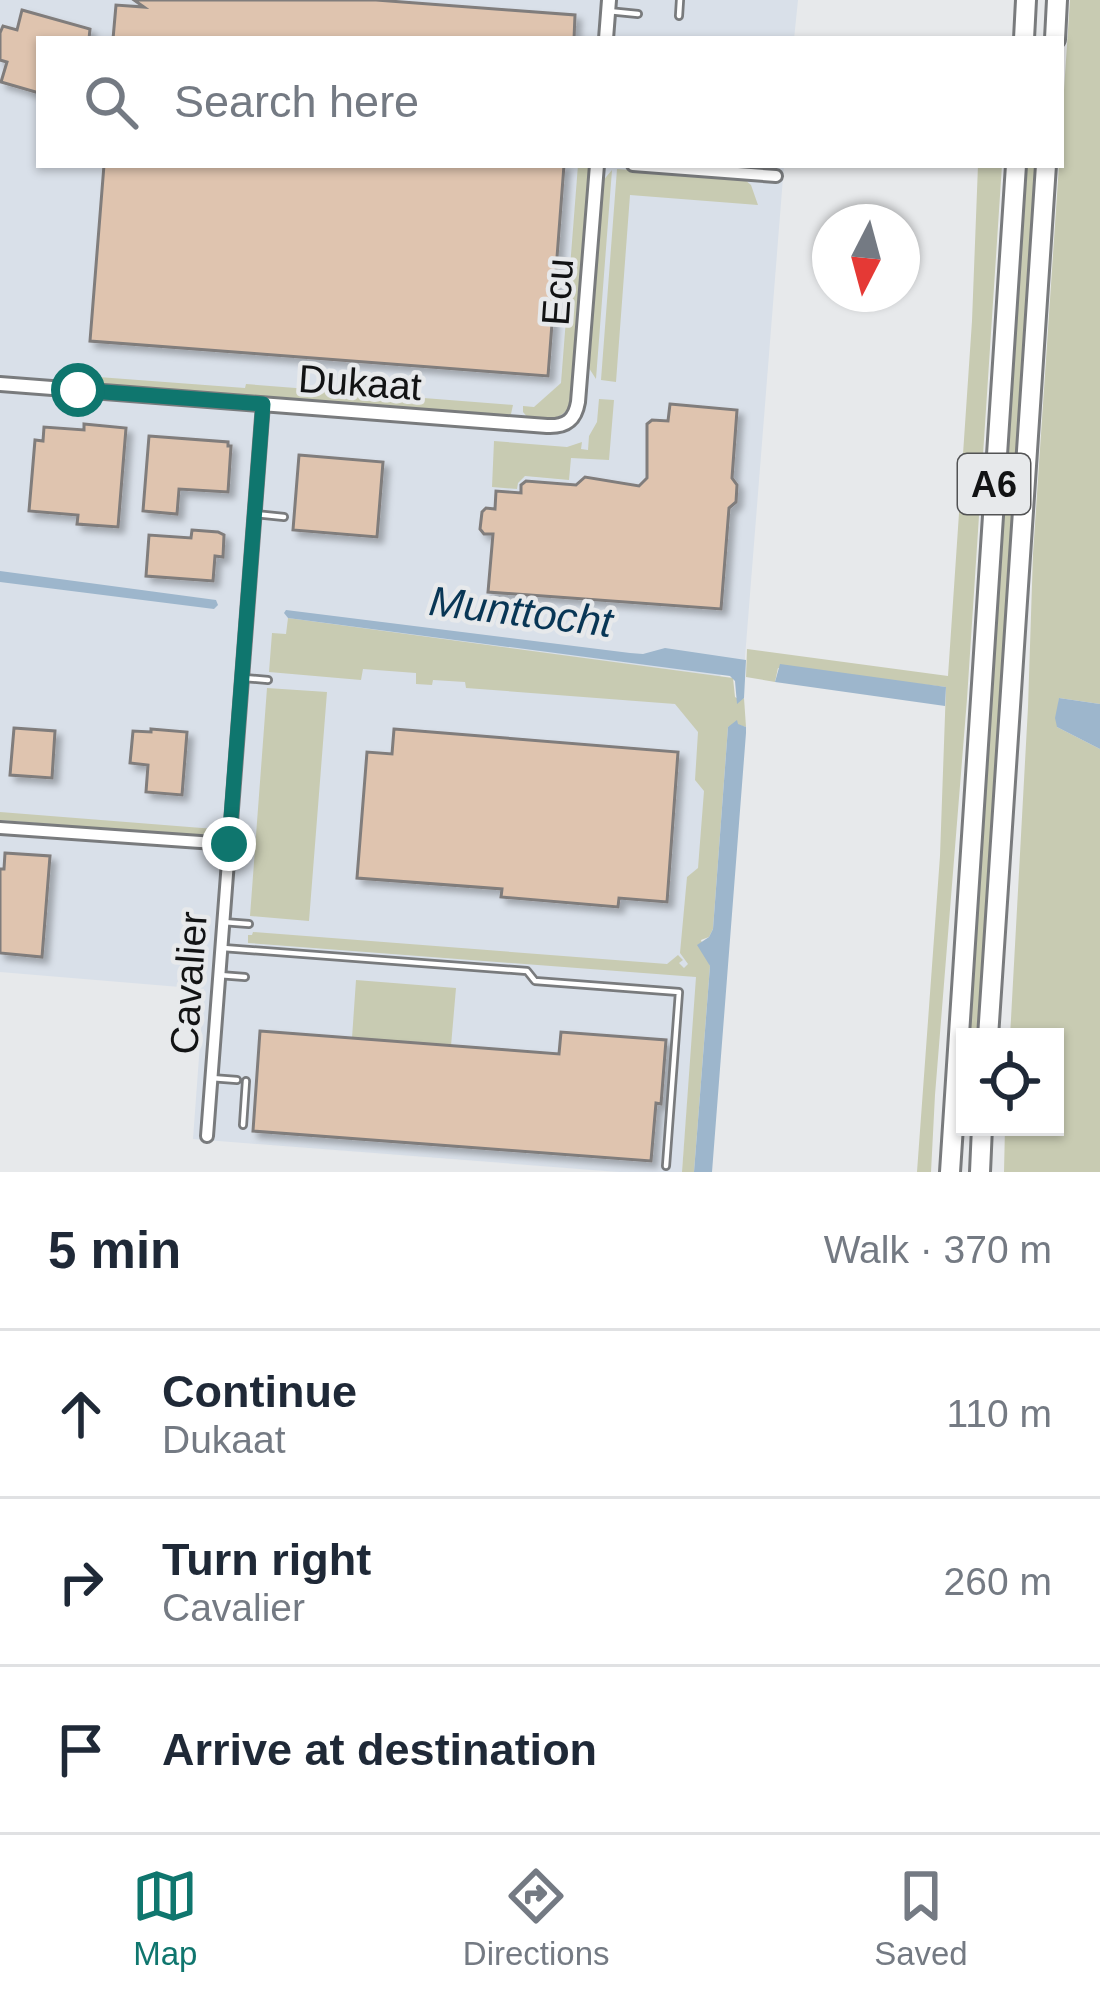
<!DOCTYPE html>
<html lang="en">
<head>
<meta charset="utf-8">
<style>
  :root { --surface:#fff; --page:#f6f6f7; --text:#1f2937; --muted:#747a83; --line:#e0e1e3; --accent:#0f766e }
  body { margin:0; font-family:Helvetica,sans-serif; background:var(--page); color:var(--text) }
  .controls { position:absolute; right:36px; bottom:36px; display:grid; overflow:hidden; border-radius:0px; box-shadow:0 3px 9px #0004 }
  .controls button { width:108px; height:108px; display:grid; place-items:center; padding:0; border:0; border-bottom:3px solid var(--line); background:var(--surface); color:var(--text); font:60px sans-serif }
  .compass { position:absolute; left:812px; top:204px; width:108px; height:108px; border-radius:50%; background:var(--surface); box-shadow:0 3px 9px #0004; rotate:186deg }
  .stop { position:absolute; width:36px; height:36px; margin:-27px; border:9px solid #0f766e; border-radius:50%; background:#fff }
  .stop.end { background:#0f766e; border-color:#fff; box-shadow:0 3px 12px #0008 }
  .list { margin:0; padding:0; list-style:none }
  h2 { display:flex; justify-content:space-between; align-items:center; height:156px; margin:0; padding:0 48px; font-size:51px }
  h2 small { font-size:39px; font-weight:400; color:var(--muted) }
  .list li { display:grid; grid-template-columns:78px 1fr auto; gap:36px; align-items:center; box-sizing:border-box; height:168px; padding:0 48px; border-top:3px solid var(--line) }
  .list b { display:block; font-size:45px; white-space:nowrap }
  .list p { margin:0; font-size:39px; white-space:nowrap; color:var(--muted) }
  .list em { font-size:39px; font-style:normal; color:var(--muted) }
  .icon { flex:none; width:66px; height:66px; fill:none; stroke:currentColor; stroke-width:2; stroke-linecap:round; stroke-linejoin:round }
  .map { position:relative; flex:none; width:1100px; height:1172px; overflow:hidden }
  .search { position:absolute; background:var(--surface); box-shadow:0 3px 9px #0004; left:36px; right:36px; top:36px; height:132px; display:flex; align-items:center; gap:30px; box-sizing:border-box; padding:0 42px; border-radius:0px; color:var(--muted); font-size:45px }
  .sheet { height:660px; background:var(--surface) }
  nav { display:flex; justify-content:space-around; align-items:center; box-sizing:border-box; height:168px; border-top:3px solid var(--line); background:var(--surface); font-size:33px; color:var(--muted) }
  nav a { display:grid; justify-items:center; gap:6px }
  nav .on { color:var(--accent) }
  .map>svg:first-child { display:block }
  .built { fill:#d9e0e9 }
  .green { fill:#c8cbb2 }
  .water { fill:#9db6cc }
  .building { fill:#dfc4af; stroke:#807d7c; stroke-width:3; filter:url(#shadow) }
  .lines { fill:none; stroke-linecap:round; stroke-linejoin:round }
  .service-casing { stroke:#797b7d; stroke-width:10 }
  .minor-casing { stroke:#797b7d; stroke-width:16 }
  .tertiary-casing { stroke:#797b7d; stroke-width:18 }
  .motorway-casing { stroke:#797b7d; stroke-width:24 }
  .service { stroke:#fff; stroke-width:4.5 }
  .minor { stroke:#fff; stroke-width:10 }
  .tertiary { stroke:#fff; stroke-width:12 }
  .motorway { stroke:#fff; stroke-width:18 }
  .route { stroke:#0f766e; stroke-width:15 }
  .labels { text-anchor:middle; stroke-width:9; stroke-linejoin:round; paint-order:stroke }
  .shield { fill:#e7e9eb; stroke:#525354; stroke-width:3 }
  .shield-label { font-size:36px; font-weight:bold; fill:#121314 }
  .street-label { font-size:39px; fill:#121314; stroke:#e7e9eb }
  .water-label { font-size:42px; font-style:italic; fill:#083655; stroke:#e7e9eb }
</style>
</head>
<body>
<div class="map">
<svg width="1100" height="1172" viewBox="0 0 1100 1172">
  <defs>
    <filter id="shadow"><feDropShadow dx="5.5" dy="5.5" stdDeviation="3" flood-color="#0004"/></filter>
  </defs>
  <rect width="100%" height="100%" fill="#e7e9eb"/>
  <path class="built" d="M0,0H798L794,39H39V165H784L744,670L721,668L682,1172H618L193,1139L204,989L0,972Z"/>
  <path class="green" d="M1070,0H1100V704L1059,698L1057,727L1100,749V1172H1004L1005,1127H1055V1037H1010L1028,707L1033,554Z
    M578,165H591L573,400C564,421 548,420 529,419L523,412V406L534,407L561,383Z
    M978,165H1002L967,699L935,1095L931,1172H917L940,856L946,687L778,668L775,682L746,677L747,649L948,676L972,321Z
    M1023,165H1038L980,1037H965Z
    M617,169L744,179L751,185L758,205L630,195L616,382L601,380Z
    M612,170L596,379L587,365L601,183Z
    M85,376L245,388L246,384L513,405L511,414L502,417L92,385Z
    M599,399L614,400L609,460L571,458L569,480L525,476L518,483L517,489L492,487L494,441L567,447L582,442L581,449L588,450L589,436L597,422Z
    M288,618L733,678L735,697L740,700L744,698L746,727L735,724L728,727L713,929L709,937L701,940L710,966L694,1172H682L696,977L248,943V935H252L253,932L667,964L678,955L683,960L679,963L684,968L688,964L680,953L687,877L698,868L704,791L695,780L698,732L675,704L466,688L465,682L433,680L432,685L416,684V673L363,669L361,680L269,672L272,633L286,634Z
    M267,688L327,692L309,921L250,916Z
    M0,812L202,828L216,829L198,836L0,820Z
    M356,980L456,988L451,1046L352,1038Z"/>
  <path class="water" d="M0,571L216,600L218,605L214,609L0,582Z
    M286,610L630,653L643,654L665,648L746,660L744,698L737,704L735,681L730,676L288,618L284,613Z
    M780,664L946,687L945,706L775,682Z
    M1059,698L1100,704V749L1057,727L1055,718Z
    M737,720L738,724L746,727V733L712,1172H694L710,966L697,945L709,937L713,929L728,727Z"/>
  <path class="building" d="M134,0H376L575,15L574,39H113L116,5L144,7Z
    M22,10L90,29L89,39H39V93L1,82L7,62L0,60V33L3,26L17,30Z
    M104,165H564L548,376L90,341Z
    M670,404L737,410L732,478L737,485L736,502L729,508L721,609L488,592L493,534H484L480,529L482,512L486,508L495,509L496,491L521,493V485L526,481L576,485L585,477L639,486L647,478V424L652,420L668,421Z
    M84,424L126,428L118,527L77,524L78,515L29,511L35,440L43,441L44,427L84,430Z
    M149,436L228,442V446H231L228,492L179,489L177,514L143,511Z
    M299,455L383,462L377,537L293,530Z
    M192,530L218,532L224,535L223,557L215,556L213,581L146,576L149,535L191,538Z
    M14,728L55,731L52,778L10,775Z
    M151,729L187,732L182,795L146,792L148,765L130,763L133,731L151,732Z
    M394,729L678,752L667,902L619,898L618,907L501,897L502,889L357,878L367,752L392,754Z
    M5,853L50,856L42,957L0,953V869H4Z
    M260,1031L559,1054L561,1032L666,1040L661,1104L656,1103L651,1161L253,1131Z"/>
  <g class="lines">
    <g class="service-casing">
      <path id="service" d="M608,11L638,14
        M679,16L680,0
        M78,390L79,376
        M255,514L284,517
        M244,678L268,680
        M223,922L249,924
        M223,948L527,971L535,981L679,992L666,1166
        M219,975L245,977
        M211,1078L237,1080
        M243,1125L246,1081"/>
    </g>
    <g class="minor-casing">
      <path id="minor" d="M633,165L776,176
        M0,828L229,844
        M207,1136L263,404"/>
    </g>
    <g class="tertiary-casing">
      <path id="tertiary" d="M606,39L609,0
        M0,384L547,426C566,427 575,420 578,402L597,165"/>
    </g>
    <g class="motorway-casing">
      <path id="motorway" d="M1024,39L1026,0
        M1055,39L1057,0
        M988,1037L1046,165
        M950,1172L1016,165
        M980,1172L982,1127"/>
    </g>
    <use href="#service" class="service"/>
    <use href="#minor" class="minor"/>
    <use href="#tertiary" class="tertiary"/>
    <use href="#motorway" class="motorway"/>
  </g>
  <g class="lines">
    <path class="route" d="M78,390L263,404L229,844"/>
  </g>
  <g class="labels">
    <rect class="shield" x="958" y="454" width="72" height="60" rx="9"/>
    <g class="shield-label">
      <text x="994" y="497">A6</text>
    </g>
    <g class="street-label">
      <text transform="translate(557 292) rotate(-86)" y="14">Ecu</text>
      <text transform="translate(360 382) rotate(4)" y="14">Dukaat</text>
      <text transform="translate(188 983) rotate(-86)" y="14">Cavalier</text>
    </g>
    <g class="water-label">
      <text transform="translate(521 611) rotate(7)" y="15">Munttocht</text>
    </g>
  </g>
</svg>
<div class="controls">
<button><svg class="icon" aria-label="locate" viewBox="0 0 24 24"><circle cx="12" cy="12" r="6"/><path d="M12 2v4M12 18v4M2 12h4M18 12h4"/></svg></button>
</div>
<svg class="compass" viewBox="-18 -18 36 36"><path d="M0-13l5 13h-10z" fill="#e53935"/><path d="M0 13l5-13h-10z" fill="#747a83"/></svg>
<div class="stop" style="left:78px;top:390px"></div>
<div class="stop end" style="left:229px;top:844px"></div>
<div class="search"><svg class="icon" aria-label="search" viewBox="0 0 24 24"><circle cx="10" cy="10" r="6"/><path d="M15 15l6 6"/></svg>Search here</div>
</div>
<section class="sheet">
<h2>5 min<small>Walk · 370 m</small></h2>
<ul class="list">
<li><svg class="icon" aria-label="ahead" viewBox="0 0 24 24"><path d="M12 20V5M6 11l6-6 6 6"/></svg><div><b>Continue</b><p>Dukaat</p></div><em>110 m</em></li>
<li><svg class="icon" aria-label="right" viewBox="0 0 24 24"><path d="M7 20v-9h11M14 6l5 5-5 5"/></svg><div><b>Turn right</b><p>Cavalier</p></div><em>260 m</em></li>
<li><svg class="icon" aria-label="arrive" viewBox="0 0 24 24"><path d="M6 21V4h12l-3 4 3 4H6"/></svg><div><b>Arrive at destination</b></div></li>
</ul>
</section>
<nav>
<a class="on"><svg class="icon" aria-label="map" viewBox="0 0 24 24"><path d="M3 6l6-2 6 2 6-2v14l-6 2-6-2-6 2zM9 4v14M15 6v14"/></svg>Map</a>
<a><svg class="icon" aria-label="directions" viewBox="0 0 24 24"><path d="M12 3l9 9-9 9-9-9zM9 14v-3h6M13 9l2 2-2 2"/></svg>Directions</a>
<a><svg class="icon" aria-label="saved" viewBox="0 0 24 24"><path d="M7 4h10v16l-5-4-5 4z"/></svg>Saved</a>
</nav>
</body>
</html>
